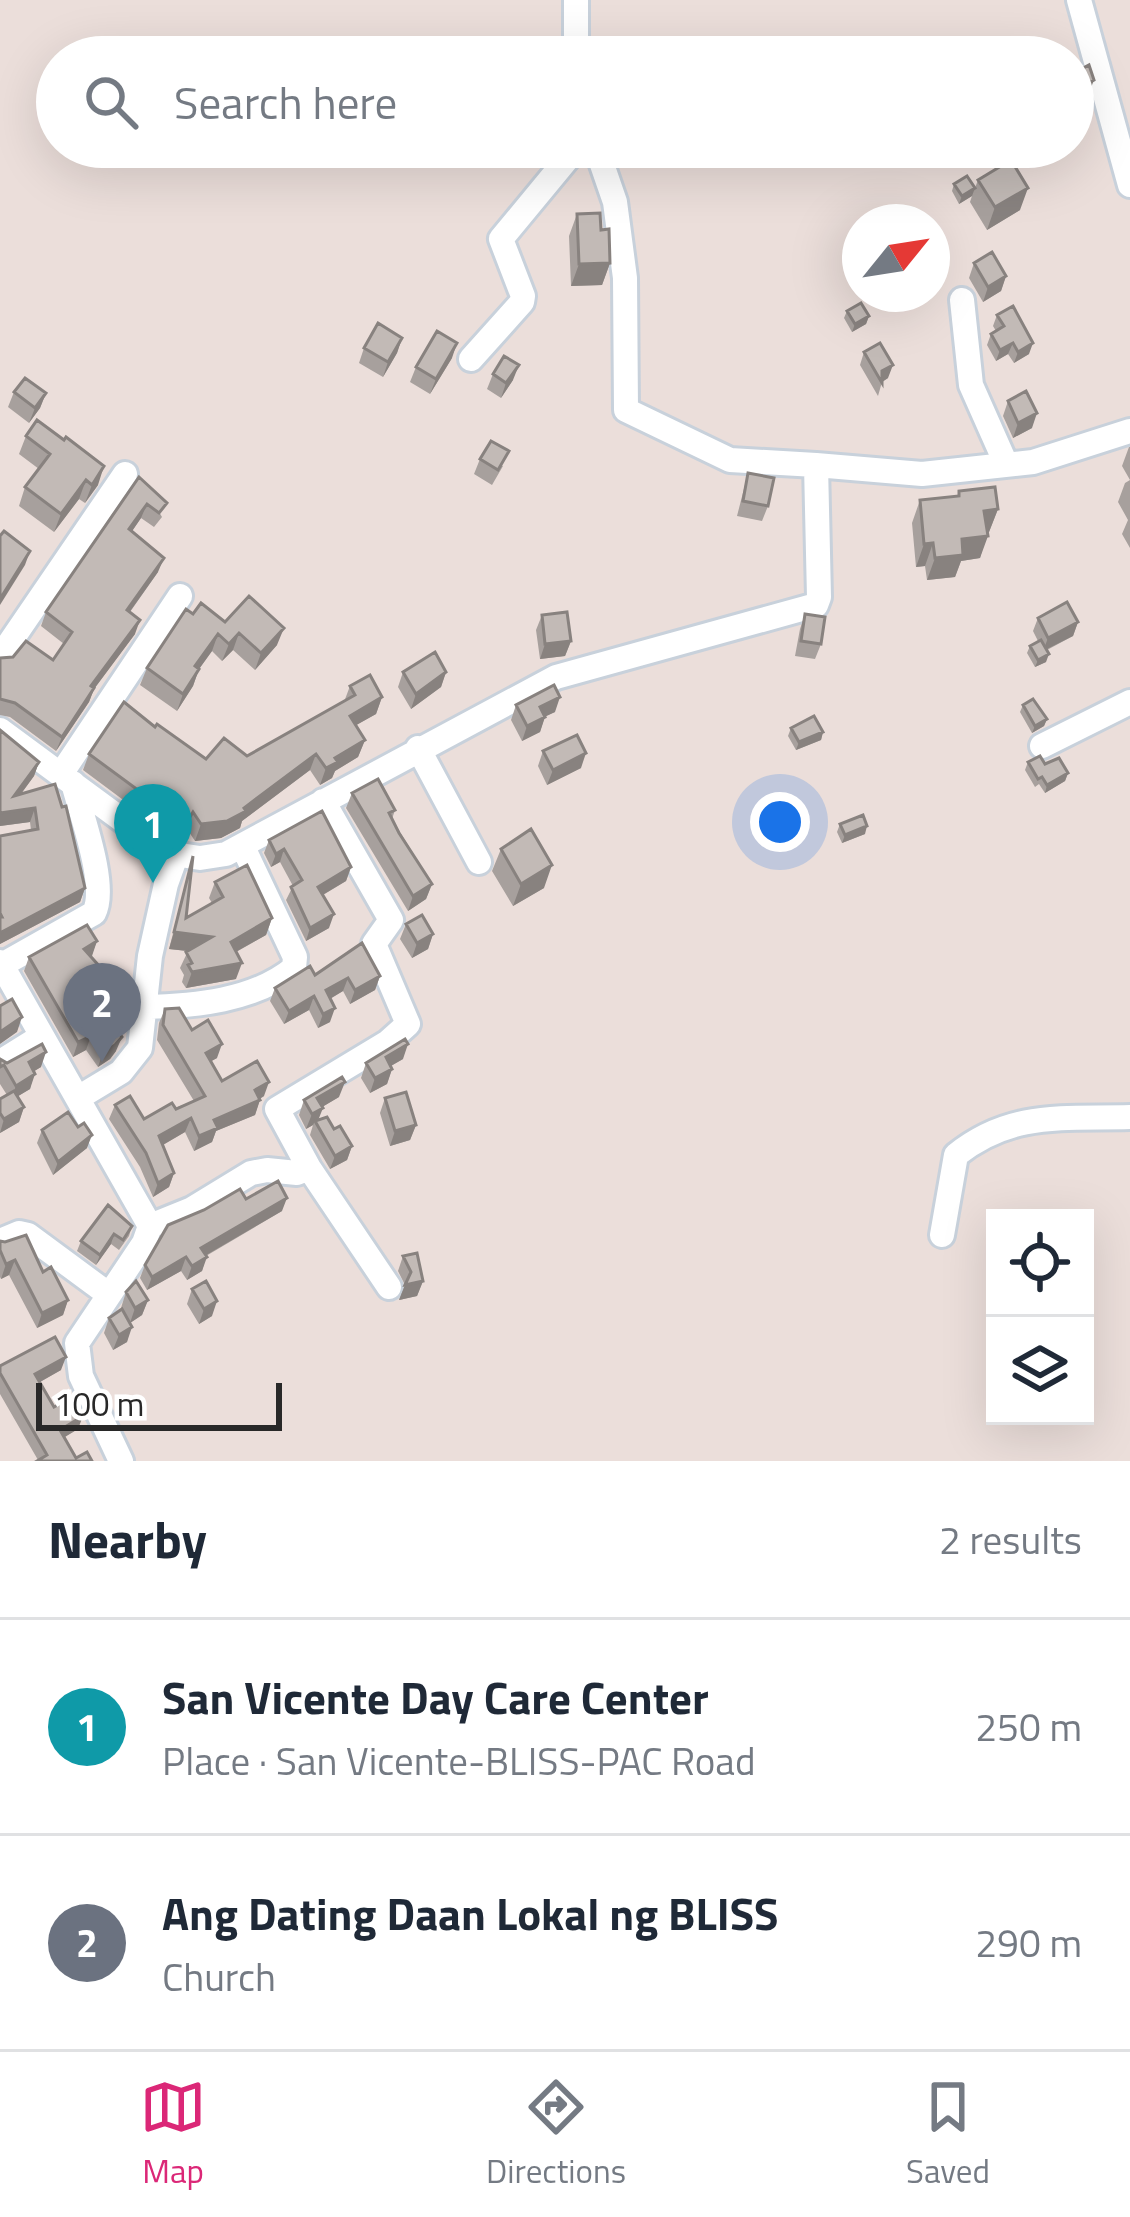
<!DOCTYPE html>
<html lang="en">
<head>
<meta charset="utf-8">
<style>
  :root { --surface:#fff; --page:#f6f6f7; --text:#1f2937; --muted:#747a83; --line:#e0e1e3; --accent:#db2777 }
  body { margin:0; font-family:"Titillium Web",sans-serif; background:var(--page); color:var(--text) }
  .controls { position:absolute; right:36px; bottom:36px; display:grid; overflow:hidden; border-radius:0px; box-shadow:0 12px 48px #0002 }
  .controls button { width:108px; height:108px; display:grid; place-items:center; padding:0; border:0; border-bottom:3px solid var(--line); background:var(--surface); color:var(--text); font:60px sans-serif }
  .compass { position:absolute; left:842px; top:204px; width:108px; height:108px; border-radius:50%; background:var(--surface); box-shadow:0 12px 48px #0002; rotate:60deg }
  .scale { position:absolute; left:36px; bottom:30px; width:246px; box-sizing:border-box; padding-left:12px; border:6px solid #282828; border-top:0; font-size:33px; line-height:42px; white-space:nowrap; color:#282828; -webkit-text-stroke:9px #fff; paint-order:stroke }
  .you { position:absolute; left:780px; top:822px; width:42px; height:42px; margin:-30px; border:9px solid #fff; border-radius:50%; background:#1a73e8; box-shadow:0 0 0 18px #1a73e833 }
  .badge { display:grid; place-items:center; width:78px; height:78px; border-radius:50%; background:var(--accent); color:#fff; font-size:39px; font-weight:700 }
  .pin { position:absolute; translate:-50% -99px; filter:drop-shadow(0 3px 6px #0008) }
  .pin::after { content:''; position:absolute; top:63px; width:42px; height:36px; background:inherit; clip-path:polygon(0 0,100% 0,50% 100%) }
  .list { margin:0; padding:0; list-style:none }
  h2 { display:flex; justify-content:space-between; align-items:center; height:156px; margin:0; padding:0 48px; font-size:51px }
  h2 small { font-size:39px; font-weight:400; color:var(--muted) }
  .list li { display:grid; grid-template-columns:78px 1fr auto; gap:36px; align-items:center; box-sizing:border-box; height:216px; padding:0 48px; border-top:3px solid var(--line) }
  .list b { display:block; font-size:45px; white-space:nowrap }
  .list p { margin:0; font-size:39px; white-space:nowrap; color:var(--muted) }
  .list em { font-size:39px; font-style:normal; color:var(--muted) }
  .icon { flex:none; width:66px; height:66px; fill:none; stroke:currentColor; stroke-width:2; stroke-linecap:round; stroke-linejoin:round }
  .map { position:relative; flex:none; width:1130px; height:1461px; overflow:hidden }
  .search { position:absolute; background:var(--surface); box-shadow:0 12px 48px #0002; left:36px; right:36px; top:36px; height:132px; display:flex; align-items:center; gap:30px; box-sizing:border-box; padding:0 42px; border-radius:66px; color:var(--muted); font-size:45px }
  .sheet { height:588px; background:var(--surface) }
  nav { display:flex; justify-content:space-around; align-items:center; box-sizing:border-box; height:168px; border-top:3px solid var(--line); background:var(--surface); font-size:33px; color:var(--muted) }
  nav a { display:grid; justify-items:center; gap:6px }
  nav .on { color:var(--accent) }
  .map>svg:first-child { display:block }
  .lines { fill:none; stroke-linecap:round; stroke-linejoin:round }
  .minor-casing { stroke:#c8d1db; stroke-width:30 }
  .minor { stroke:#fff; stroke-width:24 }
  .wall { fill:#a7a09d }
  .shaded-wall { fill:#88827f }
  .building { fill:#c2bab6; stroke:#88827f; stroke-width:3 }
</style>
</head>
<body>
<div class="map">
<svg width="1130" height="1461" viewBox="0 0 1130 1461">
  <rect width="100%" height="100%" fill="#ebdeda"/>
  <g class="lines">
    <g class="minor-casing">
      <path id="minor" d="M1079,0L1130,185
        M576,57V0
        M596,147L615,202L625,278L626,410L730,460L816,465
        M962,300L971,385L1006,464
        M471,359L522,302L523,296L501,239L577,147
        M0,657L125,474
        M0,730L167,853L200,858L226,854L556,677L816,605L819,597L816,465L922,474L1033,462L1130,431
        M1042,746L1130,702
        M418,748L479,862
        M61,774L180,596
        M323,801L391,920L374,944L408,1024L388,1042L277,1109L309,1168L389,1287
        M0,962L150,1226L144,1243L77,1343L81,1376L121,1461
        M0,966L94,913C108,886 81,814 73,783
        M144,1007C194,1006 254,1001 294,968L295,957L243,847
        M0,1062L42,1036
        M78,1098L121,1072L140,1048L150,956L166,884L176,856
        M150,1226L192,1209L251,1173L267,1170L297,1173L309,1168
        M942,1235L956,1155C1011,1111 1063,1119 1130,1117
        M0,1241L19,1233L28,1235L108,1294"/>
    </g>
    <use href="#minor" class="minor"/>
  </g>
  <path class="wall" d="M1074,73L1088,95L1076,102L1073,96Z
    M497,147H520L513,167L494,163Z
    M988,147H1011L1012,150L1010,158L997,165L988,150Z
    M978,180L1020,210L987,230L970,202L972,196L959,204L952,191L954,184L975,188Z
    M577,214L601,230L610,263L602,285L571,286L569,236Z
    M974,263L1006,276L1001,291L983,302L969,278Z
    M847,311L869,316L866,324L852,332L844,318Z
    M997,315L1029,354L1014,363L1008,354L996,361L987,345L991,334L996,331L993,326Z
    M402,338L397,353L383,377L359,363L364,348Z
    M864,352L888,378L882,382L878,396L860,365Z
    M452,358L430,394L410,382L416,367Z
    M493,374L513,380L501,398L487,389Z
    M14,392L46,393L40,408L29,423L8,407Z
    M1008,401L1032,428L1013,438L1003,416Z
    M26,436L98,485L85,503L79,499L54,532L19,506L25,487L39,469L19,454Z
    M1129,447H1130V548L1122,534L1128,520L1118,502L1125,483L1130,480L1122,466Z
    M480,459L503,466L492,485L474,474Z
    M748,473L768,506L762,521L737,516Z
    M139,477L162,517L154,527L141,518L132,531L158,572L130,612L135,634L94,689L89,702L56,751L10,717L0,715V658L53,660L64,644L41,626L46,612Z
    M959,491L998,509L989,532H987L980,558L961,561L955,577L927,580L925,566L916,567L912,523L920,500L957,497Z
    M193,614L277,645L255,670L233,650L222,661L212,651L199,669L193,686L177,711L140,685L147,668Z
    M805,614L821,644L815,659L795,656L800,629Z
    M542,615L571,641L565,656L540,659L536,630Z
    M1038,618L1078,622L1073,636L1047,650L1046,662L1035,667L1027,653L1030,646L1038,641L1033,631Z
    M403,672H446L441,687L411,709L398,687Z
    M350,686L382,697L376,714L356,725L365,740L358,757L335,771L332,778L320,785L310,770L242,821L240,828L221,838L195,841L187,829L181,838L173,837L83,770L89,754L155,727L206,759L247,756L344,702Z
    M516,705L555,712L545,716L540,732L522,741L511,720Z
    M1023,705L1047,719L1044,726L1032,733L1020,712Z
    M791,728L823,732L821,740L796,750L788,736Z
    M0,730L39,762L34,776L21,794L55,784L62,807L66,806L85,888L80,902L0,944V836L31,830L30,822L0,826Z
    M543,751L581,768L547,785L538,766Z
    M1028,762L1045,764L1068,773L1065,781L1045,793L1039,784L1035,787L1025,770Z
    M352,793L395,810L392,819L432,884L426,899L408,911L346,808Z
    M840,824L865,834L842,843L837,832Z
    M269,840L351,867L346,881L323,895L329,928L306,941L286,900L293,886L280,862L271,867L264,853Z
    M501,849L544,888L513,906L492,871Z
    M193,856L186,918L212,903L209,898L215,882L272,918L266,935L236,952V979L186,988L182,982L184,975L180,968L188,951L169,949Z
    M406,924L433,934L428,949L412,958L400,939Z
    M97,941L91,956L101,968L98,976L114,1003H132L127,1017L116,1028V1051L110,1059L98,1067L86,1050L73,1057L24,971L29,957Z
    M315,975L380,976L375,990L350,1004L343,991L330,999V1022L318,1028L309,1010L284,1024L270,1001L275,988Z
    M165,1009L192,1030L217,1058L211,1061L222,1081L264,1096L260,1099L255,1115L216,1131L212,1142L194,1151L185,1132L163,1145L174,1173L169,1187L153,1197L140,1167L109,1119L115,1105L144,1119L194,1101L157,1040L159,1023Z
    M0,1059L7,1063L41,1067L34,1071L30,1089L18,1096L24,1107L19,1122L0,1133V1099L7,1095L0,1084Z
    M403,1059L391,1066L392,1069L387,1084L370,1093L361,1078L366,1063Z
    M339,1097L322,1107L318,1120L334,1129L352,1146L347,1160L330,1169L310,1135L313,1125L306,1129L299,1115L304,1100Z
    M385,1098L416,1125L410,1140L390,1146L380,1113Z
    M42,1130L87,1148L53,1175L37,1143Z
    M246,1199L282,1211L206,1256L202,1271L187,1280L181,1271L147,1290L140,1278L145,1265Z
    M132,1226L129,1236L119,1250L111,1244L96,1265L77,1251L81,1241Z
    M0,1241L43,1272L68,1300L63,1315L37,1328L9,1275L1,1279L0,1277Z
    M403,1256L423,1281L417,1296L399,1300L405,1285L398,1271Z
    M192,1289L212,1316L199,1324L187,1304Z
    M126,1292L148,1300L142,1315L130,1323L127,1342L113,1350L104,1333L109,1318L122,1310L121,1308Z
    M0,1366L61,1370L40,1382L54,1407L78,1429L64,1437L76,1458L38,1460L0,1394Z"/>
  <path class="shaded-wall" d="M1094,80L1088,95L1076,102L1081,87Z
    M1012,150L1010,158L997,165L1000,158Z
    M975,188L972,196L959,204L962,196Z
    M1028,188L1020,210L987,230L995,207Z
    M610,263L602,285L571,286L579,264Z
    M1006,276L1001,291L983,302L988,287Z
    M869,316L866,324L852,332L855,324Z
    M402,338L397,353L383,377L388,362Z
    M457,343L452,358L430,394L436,379Z
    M1013,343L1008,354L996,361L1000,350Z
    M1033,343L1029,354L1014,363L1018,352Z
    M519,365L513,380L501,398L506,383Z
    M893,365L888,378L882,382V371Z
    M46,393L40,408L29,423L35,408Z
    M1037,413L1032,428L1013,438L1018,423Z
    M104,466L98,485L85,503L92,485Z
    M86,480L79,499L54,532L61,514Z
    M147,504L141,518L124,543L129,529Z
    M998,509L989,532L976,533L984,511Z
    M988,536L980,558L961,561L955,577L927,580L935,558L962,539Z
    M933,543L925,566L916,567L924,544Z
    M30,551L25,565L0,605V599Z
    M164,558L158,572L121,624L127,610Z
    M140,620L135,634L94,689L89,702L56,751L62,737L91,686Z
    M1078,622L1073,636L1043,651L1048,638Z
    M284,628L277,645L255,670L261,653Z
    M239,633L233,650L222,661L229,644Z
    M218,634L212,651L189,683L195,666Z
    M571,641L565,656L540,659L545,644Z
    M1049,654L1046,662L1035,667L1038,660Z
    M199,669L193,686L177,711L183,694Z
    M446,672L441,687L411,709L416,694Z
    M382,697L376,714L344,732L350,716Z
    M560,697L555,712L534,722L540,707Z
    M545,717L540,732L522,741L527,726Z
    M1047,719L1044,726L1032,733L1035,726Z
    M823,732L821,740L796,750L799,742Z
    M365,740L358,757L335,771L332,778L320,785L326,768L335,758Z
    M586,753L581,768L547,785L553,770Z
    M316,754L310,770L242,821L240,828L221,838L195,841L201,824L244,808Z
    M39,762L34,776L9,810L14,796Z
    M1068,773L1065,781L1045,793L1047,785Z
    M35,808L30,822L0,826V813Z
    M867,826L865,834L842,843L845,835Z
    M284,849L280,862L271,867L276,854Z
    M552,865L544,888L513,906L521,884Z
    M351,867L346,881L314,900L318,887Z
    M432,884L426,899L408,911L413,896Z
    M85,888L80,902L0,944V933Z
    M334,914L329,928L306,941L310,928Z
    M272,918L266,935L225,958L231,942Z
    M174,932L212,937L206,953L169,949Z
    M433,934L428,949L412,958L417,943Z
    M97,941L92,956L79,963L84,949Z
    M242,963L236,979L186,988L192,972Z
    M380,976L375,990L350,1004L355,990Z
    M348,978L343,991L321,1004L326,990Z
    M314,996L309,1010L284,1024L289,1011Z
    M132,1003L127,1017L107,1037L112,1023Z
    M335,1008L330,1022L318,1028L323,1014Z
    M22,1017L17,1032L0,1044V1032Z
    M91,1036L86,1050L73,1057L78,1042Z
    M122,1037L116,1051L110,1059L98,1067L103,1052Z
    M222,1044L217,1058L201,1067L206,1053Z
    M408,1044L403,1059L380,1072L386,1057Z
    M46,1052L41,1067L23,1078L29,1062Z
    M392,1069L387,1084L370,1093L375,1078Z
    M35,1074L30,1089L10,1101L16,1086Z
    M269,1082L264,1096L249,1105L255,1090Z
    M345,1082L339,1097L312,1113L317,1098Z
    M260,1100L255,1115L216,1131L212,1142L194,1151L199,1136L214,1120Z
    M24,1107L19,1122L0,1133L4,1119Z
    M323,1108L317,1123L315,1121L313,1125L306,1129L312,1114Z
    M191,1118L185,1132L154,1150L159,1136Z
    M416,1125L410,1140L390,1146L395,1131Z
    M92,1135L87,1148L53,1175L58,1162Z
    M352,1146L347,1160L330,1169L335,1156Z
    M174,1173L169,1187L153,1197L158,1183Z
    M287,1198L282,1211L196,1261L201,1248Z
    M114,1234L111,1244L96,1265L100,1255Z
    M186,1257L181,1271L147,1290L152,1277Z
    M207,1257L202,1271L187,1280L192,1266Z
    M15,1260L9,1275L1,1279L6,1264Z
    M423,1281L417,1296L399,1300L405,1285Z
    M68,1300L63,1315L37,1328L42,1313Z
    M148,1300L142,1315L130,1323L135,1308Z
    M217,1301L212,1316L199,1324L204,1309Z
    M132,1327L127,1342L113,1350L119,1335Z
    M66,1357L61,1370L31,1387L35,1374Z
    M83,1416L78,1429L55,1443L60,1430Z"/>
  <path class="building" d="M1089,65L1094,80L1081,87L1074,73Z
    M499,147H520L518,154L499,150Z
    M993,147H1011L1012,150L1000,158Z
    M1011,160L1028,188L995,207L978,180Z
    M967,176L975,188L962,196L954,184Z
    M600,213L601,230L609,229L610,263L579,264L577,214Z
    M992,252L1006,276L988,287L974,263Z
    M861,303L869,316L855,324L847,311Z
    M1013,306L1033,343L1018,352L1013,343L1000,350L991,334L1004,326L997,315Z
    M378,323L402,338L388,362L364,348Z
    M437,331L457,343L436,379L416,367Z
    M880,343L893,365L882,371V383L864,352Z
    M504,356L519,365L506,383L493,374Z
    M25,378L46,393L35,408L14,392Z
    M1026,391L1037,413L1018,423L1008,401Z
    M37,420L64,440L66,437L104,466L92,485L86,480L61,514L25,487L50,454L26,436Z
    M491,441L509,451L498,470L480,459Z
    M748,473L774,478L768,506L743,501Z
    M139,477L167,503L159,513L147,504L129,529L164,558L127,610L140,620L91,686L94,688L62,737L15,703L0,699V658L13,657L26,641L53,660L72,632L46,612Z
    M995,487L998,509L984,511L988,536L962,539L963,555L935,558L933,543L924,544L920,500L959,496V491Z
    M4,531L30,551L0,599V536Z
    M249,596L284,628L261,653L239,633L229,644L218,634L195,666L199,669L183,694L147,668L186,609L193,614L201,603L225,622Z
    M1067,602L1078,622L1048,638L1038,618Z
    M567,612L571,641L545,644L542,615Z
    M805,614L825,617L821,644L801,641Z
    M1041,640L1049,654L1038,660L1030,646Z
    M435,652L446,672L416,694L403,672Z
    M370,675L382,697L350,716L365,740L335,758L338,762L326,768L316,754L244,808L246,811L227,821L201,824L193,812L187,822L180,821L89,754L124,702L155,727L157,724L206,759L224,738L247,756L355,695L350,686Z
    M554,685L560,697L540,707L545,717L527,726L516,705Z
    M1033,699L1047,719L1035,726L1023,705Z
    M814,716L823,732L799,742L791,728Z
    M0,730L39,762L14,796L55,784L62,807L66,806L85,888L0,933V917H2L0,913V836L38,829L35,808L0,813Z
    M577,735L586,753L553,770L543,751Z
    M1040,756L1045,764L1059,758L1068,773L1047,785L1042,777L1038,779L1028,762Z
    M378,779L395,810L389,813L399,833L432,884L413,896L352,793Z
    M322,811L351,867L318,887L334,914L310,928L291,887L302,880L284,849L276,854L269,840Z
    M863,815L867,826L845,835L840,824Z
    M531,829L552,865L521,884L501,849Z
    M193,856L186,918L223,897L215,882L247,865L272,918L231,942L242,963L192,972L188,965L192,963L186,952L212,937L174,932Z
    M422,915L433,934L417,943L406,924Z
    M87,925L97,941L84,949L101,968L96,973L114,1003L134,988L132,1003L112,1023L122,1037L115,1045L103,1052L91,1036L78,1042L29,957Z
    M362,943L380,976L355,990L348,978L326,990L335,1008L323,1014L314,996L289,1011L275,988L310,966L315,975Z
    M12,999L22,1017L0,1032V1006Z
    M179,1008L192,1030L208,1020L222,1044L206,1053L222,1081L257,1061L269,1082L255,1090L260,1100L214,1120L218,1128L199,1136L191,1118L159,1136L174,1173L158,1183L146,1153L115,1105L130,1096L144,1119L172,1103L176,1109L205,1096L163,1025L165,1009Z
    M405,1039L408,1044L386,1057L392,1069L375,1078L366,1063Z
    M42,1044L46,1052L29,1062L35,1074L16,1086L4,1065L0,1067V1059L7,1063Z
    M342,1077L345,1082L317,1098L323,1108L312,1114L304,1100Z
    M14,1091L24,1107L4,1119L0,1113V1099Z
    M406,1092L416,1125L395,1131L385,1098Z
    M68,1112L78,1127L84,1123L92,1135L58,1162L42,1130Z
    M327,1117L334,1129L340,1126L352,1146L335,1156L315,1121Z
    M278,1181L287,1198L201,1248L207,1257L192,1266L186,1257L152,1277L145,1265L168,1225L204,1210L240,1189L246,1199Z
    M108,1205L132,1226L123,1240L114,1234L100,1255L81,1241Z
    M26,1235L43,1272L51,1267L68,1300L42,1313L15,1260L6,1264L0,1250V1241L5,1242Z
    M417,1253L423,1281L405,1285L411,1272L403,1256Z
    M136,1281L148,1300L135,1308L126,1292Z
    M206,1281L217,1301L204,1309L192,1289Z
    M122,1309L132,1327L119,1335L109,1318Z
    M55,1337L66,1357L35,1374L54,1407L72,1397L83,1416L60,1430L76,1458L87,1452L92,1461H37L47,1455L0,1373V1366Z"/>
</svg>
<div class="controls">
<button><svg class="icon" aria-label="locate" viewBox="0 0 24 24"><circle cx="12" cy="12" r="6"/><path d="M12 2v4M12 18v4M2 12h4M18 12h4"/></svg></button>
<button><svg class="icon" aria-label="layers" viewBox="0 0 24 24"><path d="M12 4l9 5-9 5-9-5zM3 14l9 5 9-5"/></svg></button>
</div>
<svg class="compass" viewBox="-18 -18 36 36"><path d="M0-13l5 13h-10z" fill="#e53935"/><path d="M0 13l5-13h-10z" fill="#747a83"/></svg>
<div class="scale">100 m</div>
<div class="you"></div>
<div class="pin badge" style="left:153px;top:883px;background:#0f9aa8">1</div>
<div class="pin badge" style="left:102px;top:1062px;background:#6b7280">2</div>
<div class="search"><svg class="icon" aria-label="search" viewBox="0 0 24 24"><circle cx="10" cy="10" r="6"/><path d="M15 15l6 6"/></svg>Search here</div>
</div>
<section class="sheet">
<h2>Nearby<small>2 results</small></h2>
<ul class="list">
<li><span class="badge" style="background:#0f9aa8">1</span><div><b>San Vicente Day Care Center</b><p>Place · San Vicente-BLISS-PAC Road</p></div><em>250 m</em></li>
<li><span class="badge" style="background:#6b7280">2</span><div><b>Ang Dating Daan Lokal ng BLISS</b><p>Church</p></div><em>290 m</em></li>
</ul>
</section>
<nav>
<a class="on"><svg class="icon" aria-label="map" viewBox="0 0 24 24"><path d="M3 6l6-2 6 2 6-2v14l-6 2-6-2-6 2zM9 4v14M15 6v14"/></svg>Map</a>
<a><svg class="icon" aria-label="directions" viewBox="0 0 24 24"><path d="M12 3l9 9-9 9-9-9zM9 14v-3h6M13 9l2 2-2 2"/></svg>Directions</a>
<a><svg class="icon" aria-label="saved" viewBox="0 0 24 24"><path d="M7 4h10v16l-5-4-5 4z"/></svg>Saved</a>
</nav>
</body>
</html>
